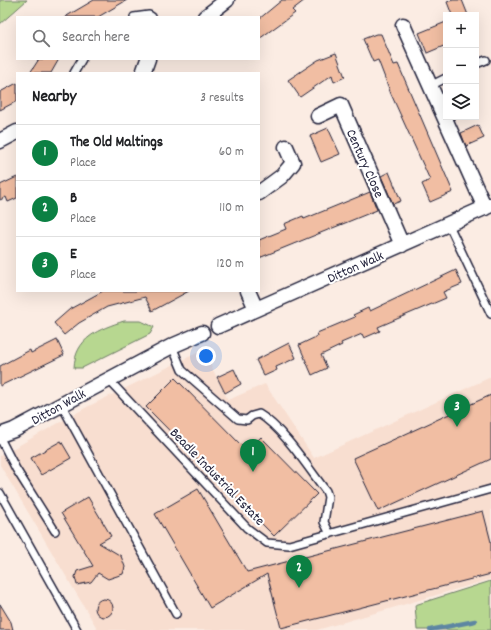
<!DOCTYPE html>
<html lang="en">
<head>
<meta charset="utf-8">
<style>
  :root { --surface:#fff; --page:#f2f2f2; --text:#202124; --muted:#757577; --line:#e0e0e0; --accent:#0b8043 }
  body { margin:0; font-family:Dekko,sans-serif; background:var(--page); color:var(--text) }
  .controls { position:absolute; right:12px; top:12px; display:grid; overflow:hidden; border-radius:0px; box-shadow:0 4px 16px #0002 }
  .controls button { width:36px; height:36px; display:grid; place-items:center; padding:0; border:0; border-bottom:1px solid var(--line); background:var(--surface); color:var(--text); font:20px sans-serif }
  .you { position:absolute; left:206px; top:356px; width:14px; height:14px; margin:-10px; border:3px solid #fff; border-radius:50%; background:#1a73e8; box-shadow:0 0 0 6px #1a73e833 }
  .badge { display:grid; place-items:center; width:26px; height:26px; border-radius:50%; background:var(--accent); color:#fff; font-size:13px; font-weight:700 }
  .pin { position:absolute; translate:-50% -33px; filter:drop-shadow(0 1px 2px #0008) }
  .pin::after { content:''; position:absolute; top:21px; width:14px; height:12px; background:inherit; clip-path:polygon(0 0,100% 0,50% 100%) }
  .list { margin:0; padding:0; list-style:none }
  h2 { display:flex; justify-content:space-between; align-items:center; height:52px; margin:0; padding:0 16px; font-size:17px }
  h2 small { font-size:13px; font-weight:400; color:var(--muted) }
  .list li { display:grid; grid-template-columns:26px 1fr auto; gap:12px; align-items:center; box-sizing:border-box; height:56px; padding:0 16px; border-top:1px solid var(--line) }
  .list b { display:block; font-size:15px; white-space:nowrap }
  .list p { margin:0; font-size:13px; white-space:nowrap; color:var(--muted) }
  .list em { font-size:13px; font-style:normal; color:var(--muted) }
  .icon { flex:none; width:22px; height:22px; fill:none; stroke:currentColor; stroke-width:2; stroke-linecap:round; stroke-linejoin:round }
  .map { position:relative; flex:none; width:491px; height:630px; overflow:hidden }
  .search { position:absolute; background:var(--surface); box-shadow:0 4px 16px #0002; left:16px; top:16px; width:244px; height:44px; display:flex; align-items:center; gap:10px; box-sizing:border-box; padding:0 14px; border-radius:0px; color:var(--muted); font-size:15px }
  .panel { position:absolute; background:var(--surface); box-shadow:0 4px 16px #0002; left:16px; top:72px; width:244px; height:220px; border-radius:0px }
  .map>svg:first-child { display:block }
  .built { fill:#f8ded0 }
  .green { fill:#b7d790; stroke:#6c7c66 }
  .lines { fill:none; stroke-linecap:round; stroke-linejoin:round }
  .stream { stroke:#5d86a2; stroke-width:4.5 }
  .building { fill:#f1bea3; stroke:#22223b }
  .service-casing { stroke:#22223b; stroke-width:10 }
  .minor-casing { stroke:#22223b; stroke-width:17 }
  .service { stroke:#fff; stroke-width:7 }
  .minor { stroke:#fff; stroke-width:14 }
  .labels { text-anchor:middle; stroke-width:4; stroke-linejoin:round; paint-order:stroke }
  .street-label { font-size:14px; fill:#22223b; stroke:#fff }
</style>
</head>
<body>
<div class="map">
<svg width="491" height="630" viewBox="0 0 491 630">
  <rect width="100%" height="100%" fill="#fbece3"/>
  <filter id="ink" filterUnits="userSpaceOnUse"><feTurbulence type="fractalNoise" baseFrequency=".025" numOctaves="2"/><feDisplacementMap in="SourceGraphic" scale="8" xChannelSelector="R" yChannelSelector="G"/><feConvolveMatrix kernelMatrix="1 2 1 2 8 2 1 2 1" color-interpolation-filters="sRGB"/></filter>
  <g filter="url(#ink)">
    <path class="built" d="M203,350L228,400L265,384L314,458L491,377V579L317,630H98L0,465V456L87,407Z"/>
    <path class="green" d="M0,0H27L0,24Z
      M124,321H141L154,327L150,334L82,368H74C75,338 99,329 124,321Z
      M491,581V630H417L415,605Z"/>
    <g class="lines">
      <path class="stream" d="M430,630L475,621"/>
    </g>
    <path class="building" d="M94,0H127L98,17H65Z
      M282,0H305L292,10L295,13L259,39V19Z
      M453,0H462L468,15H452L447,2Z
      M446,22V45L427,53L419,33Z
      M376,34H381L394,65L398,64L453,192L430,202L422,184L430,180L391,94L378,60L373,62L363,39Z
      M336,53L345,77L334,82L332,75L300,97L288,80L318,60Z
      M39,59H59L51,73H30Z
      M17,83V101L0,110V92Z
      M478,125L484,138L466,146L461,133Z
      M328,128L340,154L321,162L310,136Z
      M389,172L401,201L393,204L381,176Z
      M17,177V198L8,202L6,197L0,200V185Z
      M370,192L377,210L259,258V240L286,229L284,224L303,216L304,219Z
      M456,270L462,284L443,292L446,298L378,327L380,331L364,338L362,334L341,343L342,345L321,355L327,368L312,375L299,345L318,336L317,333L355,317L353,315L368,308L370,311Z
      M103,291H189L152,311L145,297L107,307L79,323L64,335L54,323L70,309Z
      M57,340L64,355L0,386V366L30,350L31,353Z
      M289,343L296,358L276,367L277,370L264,376L256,360Z
      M234,369L241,384L225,393L217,377Z
      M175,378L247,451L261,437L317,494L274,536L146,407Z
      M491,395V459L378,511L353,458Z
      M61,441L71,458L41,475L31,458Z
      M198,489L247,572L483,511L491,542V574L281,628L267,574L210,608L155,514Z
      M88,497L111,536L99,543L121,556L125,567L123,574L108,579L98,573L91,582L77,585L75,577L77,571L93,566L61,513Z
      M95 608a9 9 0 1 1 18 0a9 9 0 1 1-18 0Z
      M0,604L11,622L13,630H0Z"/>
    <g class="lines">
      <g class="service-casing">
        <path id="service" d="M134,17L149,15L152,17
          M476,64L486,60
          M74,73L82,59
          M430,86L446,78
          M448,223L491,314
          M172,346L182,370L238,419L247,420L252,416L259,414C283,428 309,469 326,491L328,497L324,522L330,534
          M108,379L247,528L267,543L289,545L491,489
          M61,404L176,614
          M0,438L16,469L55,531
          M0,493L77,630"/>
      </g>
      <g class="minor-casing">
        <path id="minor" d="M205,17L227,0
          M403,25L485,208
          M143,73L148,59
          M318,116L341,105L402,245
          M0,141L17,132
          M259,193L282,176L293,163L286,147
          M248,291L256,309
          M218,326L491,205
          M0,435L14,430L172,346L202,333"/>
      </g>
      <use href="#service" class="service"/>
      <use href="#minor" class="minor"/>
    </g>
  </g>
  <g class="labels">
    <g class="street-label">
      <text transform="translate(366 163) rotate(66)" y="5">Century Close</text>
      <text transform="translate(355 266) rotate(-24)" y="5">Ditton Walk</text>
      <text transform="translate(58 406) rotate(-29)" y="5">Ditton Walk</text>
      <text transform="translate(218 476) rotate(46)" y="5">Beadle Industrial Estate</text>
    </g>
  </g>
</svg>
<div class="controls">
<button>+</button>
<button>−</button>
<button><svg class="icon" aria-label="layers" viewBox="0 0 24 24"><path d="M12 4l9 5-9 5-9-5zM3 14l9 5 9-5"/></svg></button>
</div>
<div class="you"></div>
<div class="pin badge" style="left:253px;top:472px">1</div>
<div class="pin badge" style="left:299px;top:588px">2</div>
<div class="pin badge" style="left:457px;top:427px">3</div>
<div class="search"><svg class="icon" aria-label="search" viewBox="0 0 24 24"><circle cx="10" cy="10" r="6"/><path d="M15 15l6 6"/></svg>Search here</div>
<section class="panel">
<h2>Nearby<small>3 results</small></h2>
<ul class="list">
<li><span class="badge">1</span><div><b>The Old Maltings</b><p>Place</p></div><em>60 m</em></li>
<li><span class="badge">2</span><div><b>B</b><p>Place</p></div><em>110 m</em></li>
<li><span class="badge">3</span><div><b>E</b><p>Place</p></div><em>120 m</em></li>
</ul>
</section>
</div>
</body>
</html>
